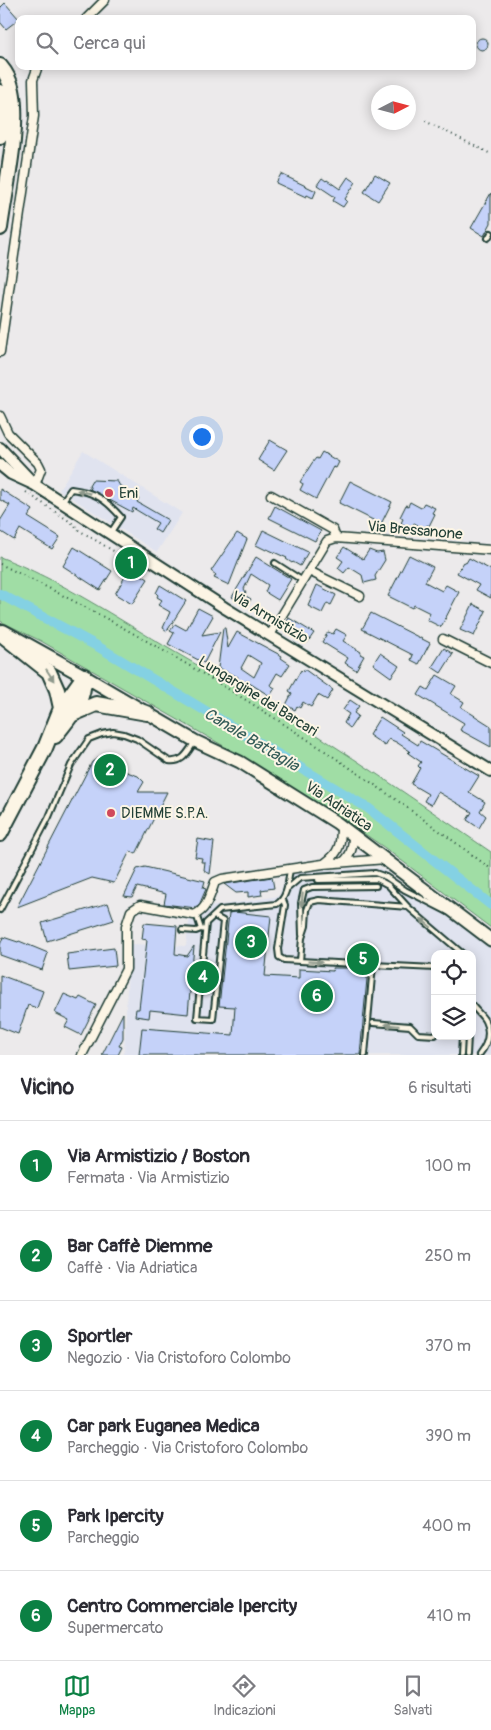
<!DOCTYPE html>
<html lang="it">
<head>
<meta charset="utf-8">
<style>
  :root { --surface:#fff; --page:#f2f2f3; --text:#2b2b33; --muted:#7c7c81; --line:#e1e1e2; --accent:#0b8043 }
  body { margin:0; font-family:Pangolin,sans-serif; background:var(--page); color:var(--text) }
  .controls { position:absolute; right:15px; bottom:15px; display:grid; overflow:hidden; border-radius:10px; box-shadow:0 2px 12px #0003 }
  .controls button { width:45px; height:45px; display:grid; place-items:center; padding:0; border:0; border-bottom:1px solid var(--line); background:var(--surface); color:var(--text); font:25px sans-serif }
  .compass { position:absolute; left:371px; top:85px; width:45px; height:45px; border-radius:50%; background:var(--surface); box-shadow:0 2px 12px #0003; rotate:84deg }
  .you { position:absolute; left:201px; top:436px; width:18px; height:18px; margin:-12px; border:4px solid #fff; border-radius:50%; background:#1a73e8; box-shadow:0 0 0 8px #1a73e833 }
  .badge { display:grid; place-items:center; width:32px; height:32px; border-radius:50%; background:var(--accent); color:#fff; font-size:16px; font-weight:700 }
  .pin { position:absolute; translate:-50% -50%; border:2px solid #fff; box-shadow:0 1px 5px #0006 }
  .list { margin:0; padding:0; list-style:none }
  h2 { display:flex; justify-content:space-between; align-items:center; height:65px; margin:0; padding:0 20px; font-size:21px }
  h2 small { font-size:16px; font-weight:400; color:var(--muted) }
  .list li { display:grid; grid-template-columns:32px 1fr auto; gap:15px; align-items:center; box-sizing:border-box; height:90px; padding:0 20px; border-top:1px solid var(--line) }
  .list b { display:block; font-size:19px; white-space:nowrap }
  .list p { margin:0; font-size:16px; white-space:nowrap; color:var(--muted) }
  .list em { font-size:16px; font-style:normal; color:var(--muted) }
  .icon { flex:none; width:28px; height:28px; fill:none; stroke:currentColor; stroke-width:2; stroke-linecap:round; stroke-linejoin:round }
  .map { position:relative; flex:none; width:491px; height:1055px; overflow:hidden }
  .search { position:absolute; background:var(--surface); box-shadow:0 2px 12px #0003; left:15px; right:15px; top:15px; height:55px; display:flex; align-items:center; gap:12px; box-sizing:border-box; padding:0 18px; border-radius:10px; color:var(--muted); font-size:19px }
  .sheet { height:605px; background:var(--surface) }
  nav { display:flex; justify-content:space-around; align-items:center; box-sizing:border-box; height:70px; border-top:1px solid var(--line); background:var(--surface); font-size:14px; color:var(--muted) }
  nav a { display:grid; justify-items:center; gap:2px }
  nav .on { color:var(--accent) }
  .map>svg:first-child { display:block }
  .built { fill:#e0e3ef; fill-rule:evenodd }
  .green { fill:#a0dda5; stroke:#608d6c }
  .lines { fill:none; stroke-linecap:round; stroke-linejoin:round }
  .canal { stroke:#84d1e3; stroke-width:10 }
  .building { fill:#c5d2f9; stroke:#1f3d34; fill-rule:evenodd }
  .service-casing { stroke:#1f3d34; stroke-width:8 }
  .minor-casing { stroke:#1f3d34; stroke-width:11 }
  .tertiary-casing { stroke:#1f3d34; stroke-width:14 }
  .secondary-casing { stroke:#1f3d34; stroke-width:15 }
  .primary-casing { stroke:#1f3d34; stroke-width:16 }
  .trunk-casing { stroke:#1f3d34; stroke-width:18 }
  .path { stroke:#1f3d34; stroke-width:2; stroke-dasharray:1 4; stroke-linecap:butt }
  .service { stroke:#fcf5e5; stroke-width:4 }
  .minor { stroke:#fcf5e5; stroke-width:8 }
  .tertiary { stroke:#fcf5e5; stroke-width:10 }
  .secondary { stroke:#fcf5e5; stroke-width:11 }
  .primary { stroke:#fcf5e5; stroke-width:12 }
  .trunk { stroke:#fcf5e5; stroke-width:14 }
  .oneway { fill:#8e998c }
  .poi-dot { fill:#d1495b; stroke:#fcf5e5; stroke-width:2 }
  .labels { text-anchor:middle; stroke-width:4; stroke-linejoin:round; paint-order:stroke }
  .poi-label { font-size:15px; fill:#1f3d34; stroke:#fcf5e5; text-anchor:start }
  .street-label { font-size:15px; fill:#1f3d34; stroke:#fcf5e5 }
  .water-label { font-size:16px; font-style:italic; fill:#335b57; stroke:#fcf5e5 }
</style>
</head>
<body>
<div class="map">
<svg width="491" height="1055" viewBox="0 0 491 1055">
  <rect width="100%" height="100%" fill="#eceaeb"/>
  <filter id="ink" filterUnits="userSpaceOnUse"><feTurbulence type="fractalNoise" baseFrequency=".02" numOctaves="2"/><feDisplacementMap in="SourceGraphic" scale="10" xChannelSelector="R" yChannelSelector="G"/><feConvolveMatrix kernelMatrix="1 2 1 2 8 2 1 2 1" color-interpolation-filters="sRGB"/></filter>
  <g filter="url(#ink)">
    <path class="built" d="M83,451L182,513L157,552L59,490Z
      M380,868L456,921L491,949V1055H124L129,944L186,946L190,913H194L196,909L279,896L287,874L344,869ZM435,954H472V1036H435Z"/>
    <path class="green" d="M0,557C61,580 116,618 173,651C205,670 237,687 269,705C345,751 418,802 491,852V928L385,848L340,817L241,756L41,641L0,621Z"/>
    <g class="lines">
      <path class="canal" d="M0,594L97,646L368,808L491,905"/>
    </g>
    <path class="building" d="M5,3L19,19L6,29L0,22V8Z
      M476 44a6 6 0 1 1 12 0a6 6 0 1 1-12 0Z
      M281,174L316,191L313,198L307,195L306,197L276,183Z
      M375,174L390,183L378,201L364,192Z
      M348,177L356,182L345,199L347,201L343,207L333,201L335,197L317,185L322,178L326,181L327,180L340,189Z
      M491,193V223L484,236L471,228Z
      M270,440L287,450L274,470L258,460Z
      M322,452L339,462L336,468L333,467L316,499L300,490L303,484L300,482L312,463L316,458L318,459Z
      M92,480L117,481L120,486L139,498L137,502L168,520L160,533L154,529L158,523L133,508L132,512L91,490L89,485Z
      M350,481L392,502L381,524L339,503Z
      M0,489L33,510L28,517L60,537L52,549L20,529L14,540L0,531V521L10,505L0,500Z
      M410,502L421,508L424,503L435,508L432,513L435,514L429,526L427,525L425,529L414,523L411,529L401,523L403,519L400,517L406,505L408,506Z
      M275,506L321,531L315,541L269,518Z
      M263,530L308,552L300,566L293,562L292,563L286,559L287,558L267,549L266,550L256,545Z
      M237,533L247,539L229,585L214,578L216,575L211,571Z
      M74,547L112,571L100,590L63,566Z
      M344,547L363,559L369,550L377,553L383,552L385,560L375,576L376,580L364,583L362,575L349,567L344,573L338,568L343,561L337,557Z
      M409,555L433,567L425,582L442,591L446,585L459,592L441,627L427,620L430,613L414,605L412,608L388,596Z
      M256,557L291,579L278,600L265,592L268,585L251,574L244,589L246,592L244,595L251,599L247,606L232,597Z
      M469,558L491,570V598L476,590L479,585L457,573L464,562L466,563Z
      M130,568L148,579L132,604L115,594Z
      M160,585L186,601L167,631L163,628L170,612L158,605L162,600L157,597L158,595L156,593Z
      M317,585L336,595L331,605L327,603L322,613L308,606Z
      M473,604L486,611L474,636L460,630Z
      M198,608L213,616L202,635L220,632L204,663L168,644L174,633L170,631L175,624L186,630Z
      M371,613L430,643L419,664L411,660L413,655L362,629Z
      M289,618L314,633L307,643L283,628Z
      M223,628H225L228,648L237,632L282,656L281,658L290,664L282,676L277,673L270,685L275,688L270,696L246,681L243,685L236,681L238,677L218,668ZM248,655L261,663L254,677L241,668Z
      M336,629L347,635L343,641L361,652L360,654L364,656L356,670L345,663L348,658L322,642L328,632L333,634Z
      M444,648L453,654L441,673L432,667Z
      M380,653L399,666L391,677L373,664Z
      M304,669L333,690L327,700L318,695L311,707L303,702L300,708L297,706L295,710L286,705L292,693L289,691L301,670L303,672Z
      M437,675L456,686L451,694L464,702L461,707L491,726V747L460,730L464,723L418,695L423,687L428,690Z
      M350,700L359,706L354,713L358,716L350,728L344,723L349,714L343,710Z
      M380,717L403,732L401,734L418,745L420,741L479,776L469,792L485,802L480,811L486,816L479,828L467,820L472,812L438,792L431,805L424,801L428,794L411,784L420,768L418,766L421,762L408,753L410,751L396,742L389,739L385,746L369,735Z
      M98,758L103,763L108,761L115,764L127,772L138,776L144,782L138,792H167L136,854L130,851L114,883L92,878L17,907L92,762Z
      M198,839L214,842L210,874L204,870L205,862H201L202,858L195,857Z
      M145,867L205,881L203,888L206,889L200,903L196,908L164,904L166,894L137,887L132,897L124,896L137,869Z
      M272,877L274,888L261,890L262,895L248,897V892L236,893L224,884Z
      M108,903L114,920L47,941L42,923Z
      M234,912L271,916L265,976L299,978V969L333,971L332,968H368L360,1055H139L142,1028L233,1035L235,1007L219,1006L229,913Z
      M144,923L177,926L175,954L187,956L194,946L188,1014L150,1010L149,1018L135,1016L136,1009H139L147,940L142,939Z
      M3,937L18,942L19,941L48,953L42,970L0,955V945Z
      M114,948L116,966L69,971L67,954Z
      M0,975L43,991L37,1008L28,1005L18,1034L0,1027Z
      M64,994L78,1000L80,997L96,1005L81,1035L65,1027L69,1020L55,1013Z
      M123,1013V1038L119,1046L122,1047L118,1055H102Z"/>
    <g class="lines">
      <g class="service-casing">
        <path id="service" d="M488,238L491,233
          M62,502L71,489C95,492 105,499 121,517L111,532
          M275,563L303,581
          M318,880L377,879L388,885L408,907
          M287,889L300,878L375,873L386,877L405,890L448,912
          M283,900L285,905L278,949L279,957L284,960L300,961
          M0,910L49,817L71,765L89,739L102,734L113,732L124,734L137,739L169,761C183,763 187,753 194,743
          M196,914L201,929L205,930
          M214,916L223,921L213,1019L197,1018L206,923L220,910L277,904C288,897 288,881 290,869
          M182,930L196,931L201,929
          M302,935L301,903L304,890L312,887L376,886
          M373,965L435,968
          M472,1005C476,1011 482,1015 485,1021C491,1033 487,1045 479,1055
          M373,1023L410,1026L418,1034L435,1035
          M365,1055L373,965L300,961L302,938L306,926L307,910L310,902L319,900L408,907L463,954
          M461,1055L462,1036
          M467,1055L468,1036"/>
      </g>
      <g class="minor-casing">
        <path id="minor" d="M86,19L105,0
          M0,352L34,116L33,80L38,66
          M0,416L8,433L38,463L41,469L35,485
          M271,495L333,530L336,538
          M309,571L360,596
          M270,635L327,541L336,538L491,550
          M443,639L491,663
          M343,862C352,855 353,845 353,834
          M325,863C340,853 341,843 341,826
          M82,1055L126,969V926L131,911L140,905L194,915C207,910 210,895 215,882L222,879L323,864L386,859"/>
      </g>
      <g class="tertiary-casing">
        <path id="tertiary" d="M0,448L31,481
          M0,465L11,474L35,485L225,608L491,771"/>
      </g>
      <g class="secondary-casing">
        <path id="secondary" d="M84,676L195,741L240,762L337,823L491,940"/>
      </g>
      <g class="primary-casing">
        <path id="primary" d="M3,631L84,676"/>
      </g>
      <g class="trunk-casing">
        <path id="trunk" d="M0,66C6,73 10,81 12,90C20,127 5,190 0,228
          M0,92L3,107L0,136
          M0,633L49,672L57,690L61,708
          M73,714L96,704L147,713
          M55,736C70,716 84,704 84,677
          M0,834L45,748L61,708L84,676"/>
      </g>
      <path class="path" d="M425,121L491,154
        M26,492L75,525L77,529L125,558H130
        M0,564C174,648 337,753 491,869"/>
      <use href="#service" class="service"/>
      <use href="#minor" class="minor"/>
      <use href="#tertiary" class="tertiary"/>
      <use href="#secondary" class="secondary"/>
      <use href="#primary" class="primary"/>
      <use href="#trunk" class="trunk"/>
    </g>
    <defs><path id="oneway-solid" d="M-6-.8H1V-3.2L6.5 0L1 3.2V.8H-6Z" transform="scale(1.25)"/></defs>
    <g class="oneway">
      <use href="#oneway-solid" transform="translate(84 492) rotate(-166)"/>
      <use href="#oneway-solid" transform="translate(50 675) rotate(57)"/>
      <use href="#oneway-solid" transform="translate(302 900) rotate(96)"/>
      <use href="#oneway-solid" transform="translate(426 923) rotate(-140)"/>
      <use href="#oneway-solid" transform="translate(315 962) rotate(3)"/>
      <use href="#oneway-solid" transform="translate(392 1025) rotate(-175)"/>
    </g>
  </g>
  <g class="poi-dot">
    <circle cx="109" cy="493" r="5"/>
    <circle cx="111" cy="813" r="5"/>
  </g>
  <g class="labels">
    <g class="poi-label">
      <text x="119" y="498">Eni</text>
      <text x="121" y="818">DIEMME S.P.A.</text>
    </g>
    <g class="street-label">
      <text transform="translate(415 530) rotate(5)" y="5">Via Bressanone</text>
      <text transform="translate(270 617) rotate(31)" y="5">Via Armistizio</text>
      <text transform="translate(258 696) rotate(32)" y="5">Lungargine dei Barcari</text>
      <text transform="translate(339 806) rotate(34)" y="5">Via Adriatica</text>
    </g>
    <g class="water-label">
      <text transform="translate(252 739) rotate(31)" y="6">Canale Battaglia</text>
    </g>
  </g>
</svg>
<div class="controls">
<button><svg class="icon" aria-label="locate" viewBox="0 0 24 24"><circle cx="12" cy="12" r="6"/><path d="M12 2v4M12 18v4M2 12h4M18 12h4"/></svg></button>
<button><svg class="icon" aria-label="layers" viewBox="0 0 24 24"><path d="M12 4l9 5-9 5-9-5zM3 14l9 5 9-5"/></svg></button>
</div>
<svg class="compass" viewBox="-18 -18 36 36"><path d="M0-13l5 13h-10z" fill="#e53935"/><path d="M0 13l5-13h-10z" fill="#7c7c81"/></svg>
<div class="you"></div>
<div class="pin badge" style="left:131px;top:563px">1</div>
<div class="pin badge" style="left:110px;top:770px">2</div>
<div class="pin badge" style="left:251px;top:942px">3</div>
<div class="pin badge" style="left:203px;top:977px">4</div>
<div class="pin badge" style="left:363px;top:959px">5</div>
<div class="pin badge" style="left:317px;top:996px">6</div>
<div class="search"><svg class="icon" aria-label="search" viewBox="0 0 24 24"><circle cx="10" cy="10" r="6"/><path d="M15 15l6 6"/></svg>Cerca qui</div>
</div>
<section class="sheet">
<h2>Vicino<small>6 risultati</small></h2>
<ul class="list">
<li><span class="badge">1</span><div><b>Via Armistizio / Boston</b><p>Fermata · Via Armistizio</p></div><em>100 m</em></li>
<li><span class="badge">2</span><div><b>Bar Caffè Diemme</b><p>Caffè · Via Adriatica</p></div><em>250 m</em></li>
<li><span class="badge">3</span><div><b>Sportler</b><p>Negozio · Via Cristoforo Colombo</p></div><em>370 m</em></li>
<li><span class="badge">4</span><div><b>Car park Euganea Medica</b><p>Parcheggio · Via Cristoforo Colombo</p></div><em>390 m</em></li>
<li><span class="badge">5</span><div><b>Park Ipercity</b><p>Parcheggio</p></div><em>400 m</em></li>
<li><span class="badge">6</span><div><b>Centro Commerciale Ipercity</b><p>Supermercato</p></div><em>410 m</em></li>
</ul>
</section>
<nav>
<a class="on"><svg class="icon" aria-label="map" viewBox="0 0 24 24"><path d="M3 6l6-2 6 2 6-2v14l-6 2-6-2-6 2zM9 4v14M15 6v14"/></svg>Mappa</a>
<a><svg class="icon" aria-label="directions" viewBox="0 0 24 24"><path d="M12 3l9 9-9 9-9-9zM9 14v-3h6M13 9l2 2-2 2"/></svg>Indicazioni</a>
<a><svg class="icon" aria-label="saved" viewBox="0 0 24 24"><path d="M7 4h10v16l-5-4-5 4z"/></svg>Salvati</a>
</nav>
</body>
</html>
